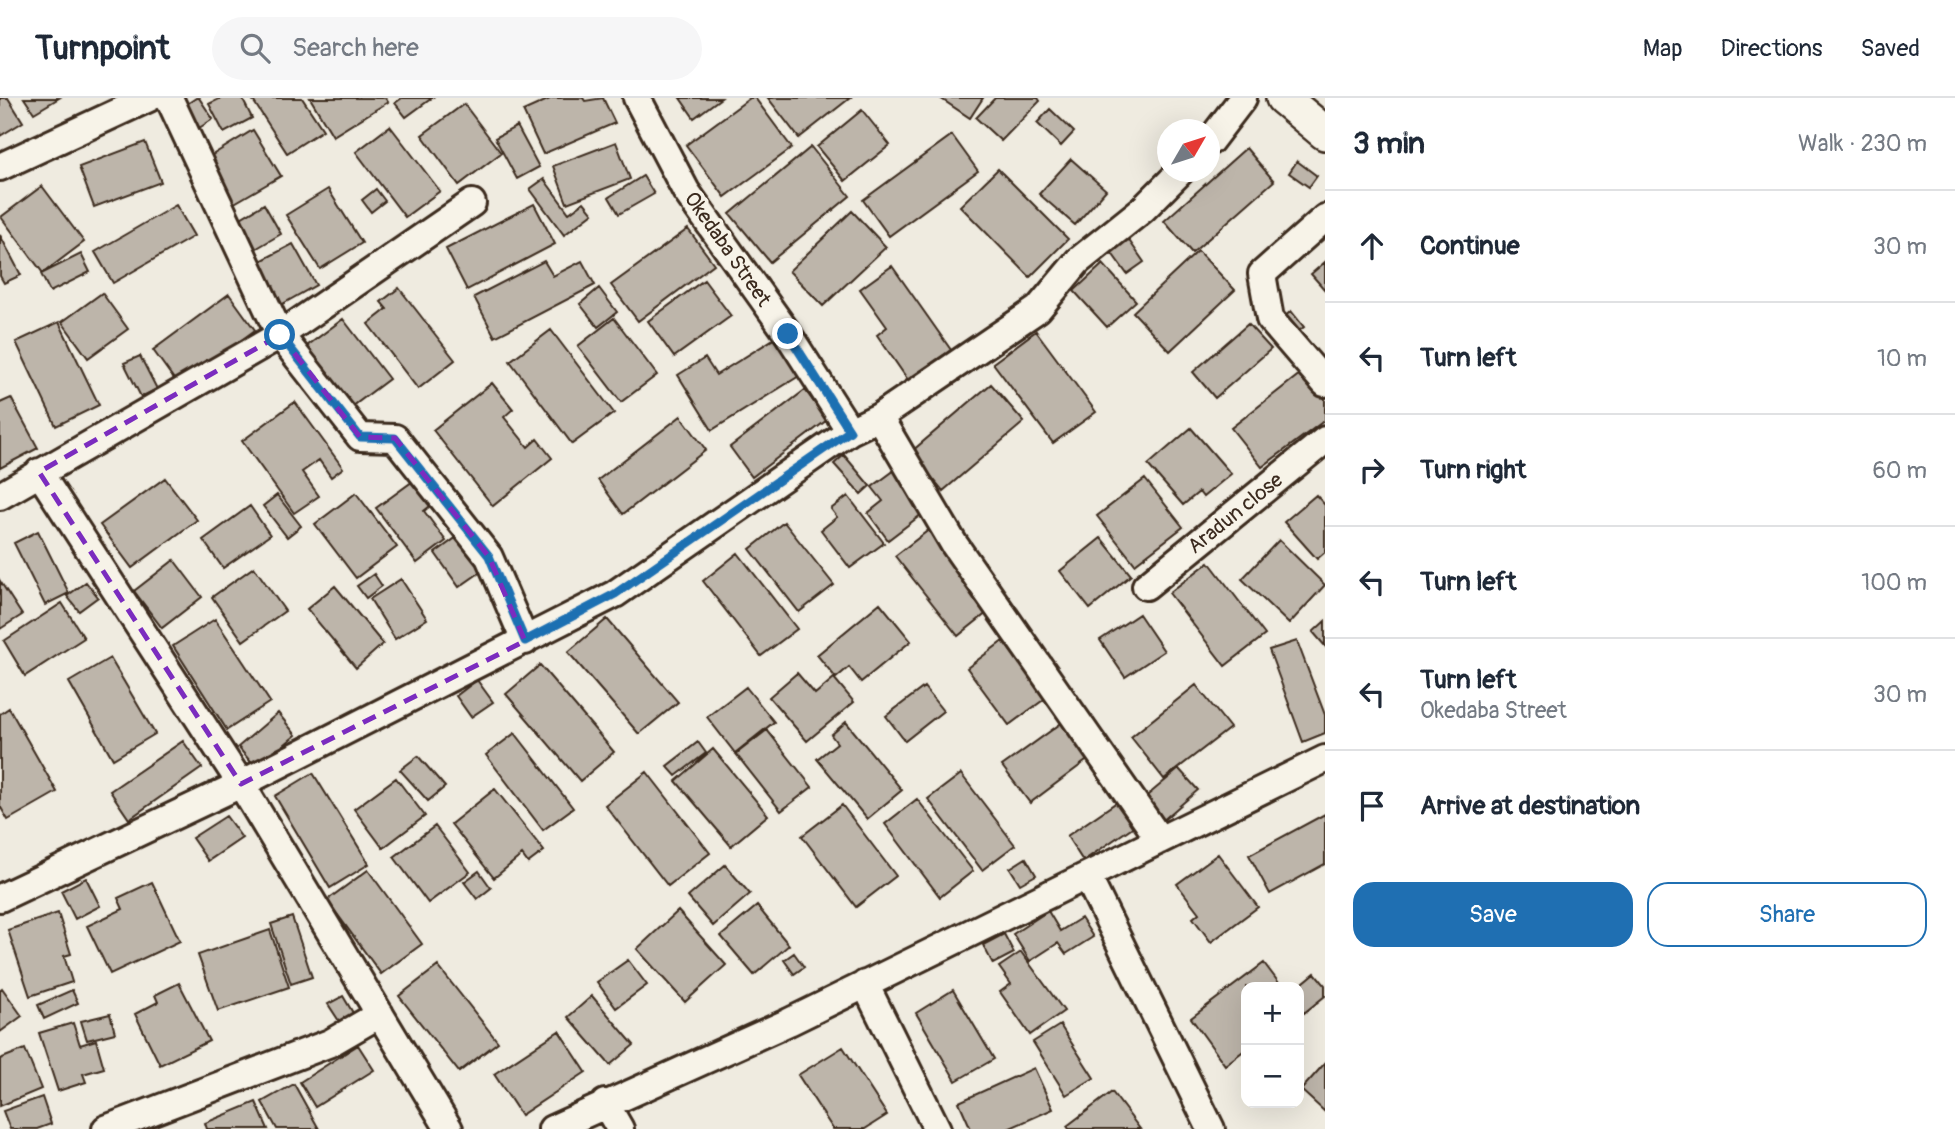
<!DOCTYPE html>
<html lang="en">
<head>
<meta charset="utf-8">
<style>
  :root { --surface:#fff; --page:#f6f6f7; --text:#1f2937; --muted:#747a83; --line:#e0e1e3; --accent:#1f6fb2 }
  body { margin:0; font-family:Pangolin,sans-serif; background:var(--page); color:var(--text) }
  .controls { position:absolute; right:21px; bottom:21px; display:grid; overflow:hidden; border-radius:14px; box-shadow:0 7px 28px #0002 }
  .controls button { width:63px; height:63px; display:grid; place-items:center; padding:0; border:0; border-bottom:2px solid var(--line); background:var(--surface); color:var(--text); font:35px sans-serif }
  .compass { position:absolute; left:1157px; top:21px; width:63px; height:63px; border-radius:50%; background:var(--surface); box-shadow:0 7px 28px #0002; rotate:51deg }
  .stop { position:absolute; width:21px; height:21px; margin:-16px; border:5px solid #1f6fb2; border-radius:50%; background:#fff }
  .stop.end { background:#1f6fb2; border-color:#fff; box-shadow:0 2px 7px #0008 }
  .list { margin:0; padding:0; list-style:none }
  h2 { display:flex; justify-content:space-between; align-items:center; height:91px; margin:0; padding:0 28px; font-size:30px }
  h2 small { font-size:23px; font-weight:400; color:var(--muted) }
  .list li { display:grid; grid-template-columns:46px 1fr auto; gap:21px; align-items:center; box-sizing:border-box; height:112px; padding:0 28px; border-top:2px solid var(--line) }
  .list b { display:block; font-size:26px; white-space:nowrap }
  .list p { margin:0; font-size:23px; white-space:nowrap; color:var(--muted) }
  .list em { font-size:23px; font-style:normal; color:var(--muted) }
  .actions { display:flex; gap:14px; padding:21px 28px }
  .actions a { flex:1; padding:16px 0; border:2px solid var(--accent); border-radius:21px; text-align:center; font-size:24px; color:var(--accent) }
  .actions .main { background:var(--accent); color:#fff }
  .icon { flex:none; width:38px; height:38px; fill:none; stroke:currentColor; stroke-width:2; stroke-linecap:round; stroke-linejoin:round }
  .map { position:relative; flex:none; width:1325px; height:1031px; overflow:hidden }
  header { display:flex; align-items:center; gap:42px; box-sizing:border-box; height:98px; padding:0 35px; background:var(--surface); border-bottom:2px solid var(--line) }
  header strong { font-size:33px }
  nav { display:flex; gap:38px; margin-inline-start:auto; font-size:24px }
  .search { width:490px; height:63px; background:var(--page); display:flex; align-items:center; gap:18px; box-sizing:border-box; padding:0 24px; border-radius:38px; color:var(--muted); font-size:26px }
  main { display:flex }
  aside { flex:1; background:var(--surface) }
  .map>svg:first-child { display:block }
  .building { fill:#bdb5aa; stroke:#3b2a1e; stroke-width:2 }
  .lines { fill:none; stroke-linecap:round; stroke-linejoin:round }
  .minor-casing { stroke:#3b2a1e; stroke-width:32 }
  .tertiary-casing { stroke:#3b2a1e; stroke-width:38 }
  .minor { stroke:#f7f3e8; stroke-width:26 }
  .tertiary { stroke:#f7f3e8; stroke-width:33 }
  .route { stroke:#1f6fb2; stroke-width:9 }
  .marked { fill:none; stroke:#7b2cbf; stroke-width:5; stroke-dasharray:14 9; stroke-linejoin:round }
  .labels { text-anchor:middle; stroke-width:7; stroke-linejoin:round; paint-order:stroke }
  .street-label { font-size:21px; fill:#3b2a1e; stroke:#f7f3e8 }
</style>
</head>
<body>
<header>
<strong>Turnpoint</strong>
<div class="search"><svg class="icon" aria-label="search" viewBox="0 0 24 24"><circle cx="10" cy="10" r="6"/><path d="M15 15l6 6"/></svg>Search here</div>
<nav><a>Map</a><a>Directions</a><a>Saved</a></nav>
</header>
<main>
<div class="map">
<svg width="1325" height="1031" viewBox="0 0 1325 1031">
  <rect width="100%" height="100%" fill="#efebe0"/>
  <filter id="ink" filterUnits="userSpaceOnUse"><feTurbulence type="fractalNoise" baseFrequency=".0143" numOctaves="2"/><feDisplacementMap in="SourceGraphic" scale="14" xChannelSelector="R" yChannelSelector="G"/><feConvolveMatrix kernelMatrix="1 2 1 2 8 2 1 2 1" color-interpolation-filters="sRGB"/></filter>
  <g filter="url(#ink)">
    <path class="building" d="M0,0H8L23,24L0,38Z
      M24,0H59L34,15Z
      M196,0H199L213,21L193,34L178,12Z
      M221,0H242L252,20L224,35L209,6Z
      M254,0H302L323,32L287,55L252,1Z
      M310,0H385L388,4L333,38Z
      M402,0H432L406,19L395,5Z
      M552,0H583L585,3L603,0L615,25L543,56L523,13Z
      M680,0H721L694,20Z
      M750,0H755L792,50L725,99L686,47Z
      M768,0H850L799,40Z
      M940,0H983L970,20Z
      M995,0H1038L1040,3L1001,43L976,20Z
      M464,6L501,55L459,87L422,37Z
      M1050,11L1074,34L1061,48L1037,25Z
      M862,12L890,47L845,83L817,49Z
      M390,28L440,93L405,119L356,54Z
      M517,28L539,69L517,81L495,40Z
      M253,32L281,78L231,107L204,62Z
      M952,37L978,73L889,138L863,102Z
      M145,44L161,84L94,109L79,69Z
      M616,44L630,81L567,105L553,68Z
      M811,49L850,98L770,164L730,116Z
      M1246,50L1274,83L1192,155L1164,123Z
      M1071,61L1106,92L1075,127L1039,96Z
      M1297,63L1317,78L1309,89L1289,75Z
      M998,71L1068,141L1030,179L960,108Z
      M643,78L654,96L619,116L609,99Z
      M544,81L569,115L584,104L593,115L564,137L530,91Z
      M42,88L84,144L43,175L1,119Z
      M328,91L362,145L320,171L286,117Z
      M376,91L385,103L371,114L362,102Z
      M264,106L281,136L252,153L234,124Z
      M534,106L555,146L467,192L446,151Z
      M176,107L194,138L113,185L95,154Z
      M852,113L886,149L823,208L789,173Z
      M688,131L714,166L638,223L611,187Z
      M0,137L21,177L4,185L0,178Z
      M1128,141L1144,164L1127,176L1111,154Z
      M293,146L316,187L279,208L255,166Z
      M1198,153L1235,192L1170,253L1133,214Z
      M81,156L90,174L50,194L41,176Z
      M544,163L553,178L582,163L595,187L495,239L474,199Z
      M1325,164V192L1311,176Z
      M1103,166L1136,203L1107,229L1074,193Z
      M892,168L951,252L908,282L877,237L887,229L860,191Z
      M704,182L731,218L674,259L648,223Z
      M399,190L455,262L418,291L368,226L387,211L381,204Z
      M599,190L617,214L598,229L580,206Z
      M102,195L128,231L88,260L62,224Z
      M229,196L255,232L179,288L153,252Z
      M1291,213L1304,229L1295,236L1282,221Z
      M614,220L657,277L621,304L578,248Z
      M343,221L389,281L353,308L307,248Z
      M59,224L99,307L56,328L16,244Z
      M1248,226L1271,251L1215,300L1193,274Z
      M551,232L614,315L572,346L510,263Z
      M1036,233L1096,314L1053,345L993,265Z
      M780,237L804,275L712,332L678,277L705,260L716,277Z
      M140,258L157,291L141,299L124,265Z
      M1305,272L1325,298V322L1262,369L1231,330Z
      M492,285L513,311L504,319L528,349L537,341L552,360L493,408L433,332Z
      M991,286L1024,324L943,393L911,354Z
      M805,292L827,322L752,379L730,349Z
      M11,300L38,350L0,370V305Z
      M295,304L343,370L331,379L319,362L302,374L319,398L294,415L242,343Z
      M681,318L706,352L623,416L598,382Z
      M1191,330L1231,376L1203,399L1199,394L1183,407L1148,367Z
      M844,357L870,388L861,396L834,366Z
      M895,372L926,413L888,442L868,415L883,403L872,389Z
      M165,380L197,422L132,470L100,427Z
      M416,381L434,405L424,413L446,443L417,465L376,410Z
      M1145,381L1183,429L1135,466L1097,418Z
      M356,395L397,449L356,480L315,426Z
      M277,397L301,428L287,439L263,408Z
      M1316,397L1325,407V454L1317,461L1284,424Z
      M848,398L884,445L850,470L821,432L837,419L831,411Z
      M250,408L270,437L223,470L203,442Z
      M784,424L834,487L799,514L750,451Z
      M930,431L993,510L958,538L895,458Z
      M38,433L69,495L45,507L14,445Z
      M457,439L482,473L459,489L435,455Z
      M1101,440L1131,477L1090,511L1060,473Z
      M1279,442L1325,487L1289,526L1242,481Z
      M738,455L797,531L761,558L703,483Z
      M174,462L202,499L162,530L134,493Z
      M1209,464L1265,537L1225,568L1169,495Z
      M254,469L285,513L243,543L212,499Z
      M374,476L382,488L366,500L357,488Z
      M401,481L427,521L395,541L370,501Z
      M0,483L22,517L0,531Z
      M86,484L98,499L79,513L67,498Z
      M335,488L383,546L356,570L307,511Z
      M62,505L84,540L25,578L4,543Z
      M880,505L911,543L861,584L849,569L836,580L817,557Z
      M1139,516L1164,553L1125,579L1100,542Z
      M215,521L270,604L227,632L173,548Z
      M607,521L678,604L639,636L568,554Z
      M1325,523V548L1313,534Z
      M1003,543L1046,600L1009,627L967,570Z
      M1297,543L1325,617V635L1303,644L1269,552Z
      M110,560L155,636L113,661L69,584Z
      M540,567L614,654L580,683L506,596Z
      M797,575L815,596L834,580L854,604L807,643L769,599Z
      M477,582L493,604L471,619L456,598Z
      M1196,587L1230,630L1164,681L1131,639Z
      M746,589L774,624L735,655L707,619Z
      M924,589L943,613L905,643L886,618Z
      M9,610L57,694L8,722L0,708V616Z
      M278,615L296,637L256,670L238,649Z
      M846,624L902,692L867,721L817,661L837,645L831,637Z
      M1063,624L1090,660L1030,705L1002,668Z
      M767,632L812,689L781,713L736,656Z
      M515,635L573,710L543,732L486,657Z
      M183,643L202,670L129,721L110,693Z
      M698,644L706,655L676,678L667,668Z
      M713,651L768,717L731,748L676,683Z
      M418,658L445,689L428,703L400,672Z
      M1179,671L1198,692L1161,724L1142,702Z
      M647,674L710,755L668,788L605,707Z
      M313,675L369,766L330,790L275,698Z
      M961,676L1015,747L982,772L928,701Z
      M396,680L425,718L383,750L354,711Z
      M495,691L544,753L528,765L522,757L494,780L451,726Z
      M917,701L973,773L940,799L885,726Z
      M1117,704L1134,728L1083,763L1067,738Z
      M842,707L896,778L856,809L802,738Z
      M1325,716V766L1270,796L1249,757Z
      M226,718L242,740L208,763L192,740Z
      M435,728L470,774L428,805L394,759Z
      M1218,756L1258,809L1211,844L1193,820L1199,815L1177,786Z
      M1026,760L1036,777L1020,786L1010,770Z
      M725,767L750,796L713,828L688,799Z
      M368,772L422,846L381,876L327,802Z
      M479,773L491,790L477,801L464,784Z
      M86,780L100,808L75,821L61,793Z
      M152,784L180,843L110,876L87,828L123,811L118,800Z
      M757,808L789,847L754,877L721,838Z
      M678,813L726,867L685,904L637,851Z
      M1048,813L1060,833L1081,820L1093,839L1066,856L1058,845L1030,863L1013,836Z
      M58,815L71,856L64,858L72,884L30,898L8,832Z
      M292,819L312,879L291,886L271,826Z
      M270,832L289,889L218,913L198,857Z
      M1004,836L1014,855L993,866L983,847Z
      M1021,854L1064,913L1030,937L1000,894L1011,886L999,869Z
      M794,855L804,869L794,876L784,862Z
      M628,862L647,887L616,910L597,884Z
      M1264,865L1282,889H1246V951L1225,967L1191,920Z
      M438,868L498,944L459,974L399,898Z
      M1315,875L1325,887V898L1304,915L1299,909L1298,889Z
      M179,885L209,943L160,967L135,916L158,904L155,897Z
      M2,890L22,918L0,934V892Z
      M72,892L78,905L44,921L38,907Z
      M953,892L994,961L956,983L916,915Z
      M343,898L353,915L339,923L328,906Z
      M592,898L634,947L610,967L568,919Z
      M110,916L115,935L87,942L81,923Z
      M73,925L80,947L96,942L104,970L83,976L86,984L58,993L39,935Z
      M1060,927L1094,980L1066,997L1033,944Z
      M559,933L586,974L521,1017L494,976Z
      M358,947L374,972L315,1009L300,984Z
      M843,949L887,1017L865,1031H833L798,977Z
      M25,951L41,991L0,1008V961Z
      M1325,965V1014L1301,992Z
      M1034,970L1053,1011L1008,1031H971L959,1004Z
      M294,986L319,1031H277L262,1004Z
      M1112,994L1140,1031H1069L1067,1028Z
      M42,999L51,1026L37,1031H10L3,1013Z
      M256,1004L268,1031H207L205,1025Z"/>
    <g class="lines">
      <g class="minor-casing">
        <path id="minor" d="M169,0L280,237L360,339L395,340L489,459L525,543
          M637,0L686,93L788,236L850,333
          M1210,43L1243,0
          M0,69L149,0
          M1325,120L1262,176L1270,221L1325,285
          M879,319L954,446L1160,742
          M39,374L241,686L449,1031
          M0,398L280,237L472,105
          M1146,488L1325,342
          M1087,778L1211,1031
          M0,800L241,686L615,496L850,333L879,319L1038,211L1078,163L1143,111L1180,74
          M865,886L937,1031
          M605,1005L620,1031
          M106,1031L330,945L380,916
          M552,1031L789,924L1325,661"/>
      </g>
      <g class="tertiary-casing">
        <path id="tertiary" d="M1283,0L1325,35"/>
      </g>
      <use href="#minor" class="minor"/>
      <use href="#tertiary" class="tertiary"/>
    </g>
  </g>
  <g class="lines" filter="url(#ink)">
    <path class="route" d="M280,237L360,339L395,340L489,458L525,543L615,496L850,333L788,236"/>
  </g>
  <path class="marked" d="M280,237L360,339L395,340L489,459L525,543L241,686L39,374Z"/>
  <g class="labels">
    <g class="street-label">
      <text transform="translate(728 151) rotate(55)" y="7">Okedaba Street</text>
      <text transform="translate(1235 415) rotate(-39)" y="7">Aradun close</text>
    </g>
  </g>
</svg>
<div class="controls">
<button>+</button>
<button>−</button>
</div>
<svg class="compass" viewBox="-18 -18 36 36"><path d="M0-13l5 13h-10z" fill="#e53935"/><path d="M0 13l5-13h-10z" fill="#747a83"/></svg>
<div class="stop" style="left:280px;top:237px"></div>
<div class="stop end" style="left:788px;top:236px"></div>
</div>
<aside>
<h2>3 min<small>Walk · 230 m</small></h2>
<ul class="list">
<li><svg class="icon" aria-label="ahead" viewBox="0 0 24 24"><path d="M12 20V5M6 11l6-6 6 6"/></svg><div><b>Continue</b></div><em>30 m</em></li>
<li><svg class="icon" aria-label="left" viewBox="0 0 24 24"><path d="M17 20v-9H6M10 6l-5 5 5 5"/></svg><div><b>Turn left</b></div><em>10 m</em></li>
<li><svg class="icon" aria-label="right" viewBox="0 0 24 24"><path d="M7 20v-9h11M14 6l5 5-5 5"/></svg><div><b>Turn right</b></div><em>60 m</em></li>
<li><svg class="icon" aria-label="left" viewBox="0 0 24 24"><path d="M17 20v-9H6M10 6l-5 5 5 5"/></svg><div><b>Turn left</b></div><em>100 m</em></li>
<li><svg class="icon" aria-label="left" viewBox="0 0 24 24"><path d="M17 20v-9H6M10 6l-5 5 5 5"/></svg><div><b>Turn left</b><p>Okedaba Street</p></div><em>30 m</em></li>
<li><svg class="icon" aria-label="arrive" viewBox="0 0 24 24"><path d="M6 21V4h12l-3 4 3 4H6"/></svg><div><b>Arrive at destination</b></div></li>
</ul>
<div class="actions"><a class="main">Save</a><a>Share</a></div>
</aside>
</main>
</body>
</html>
